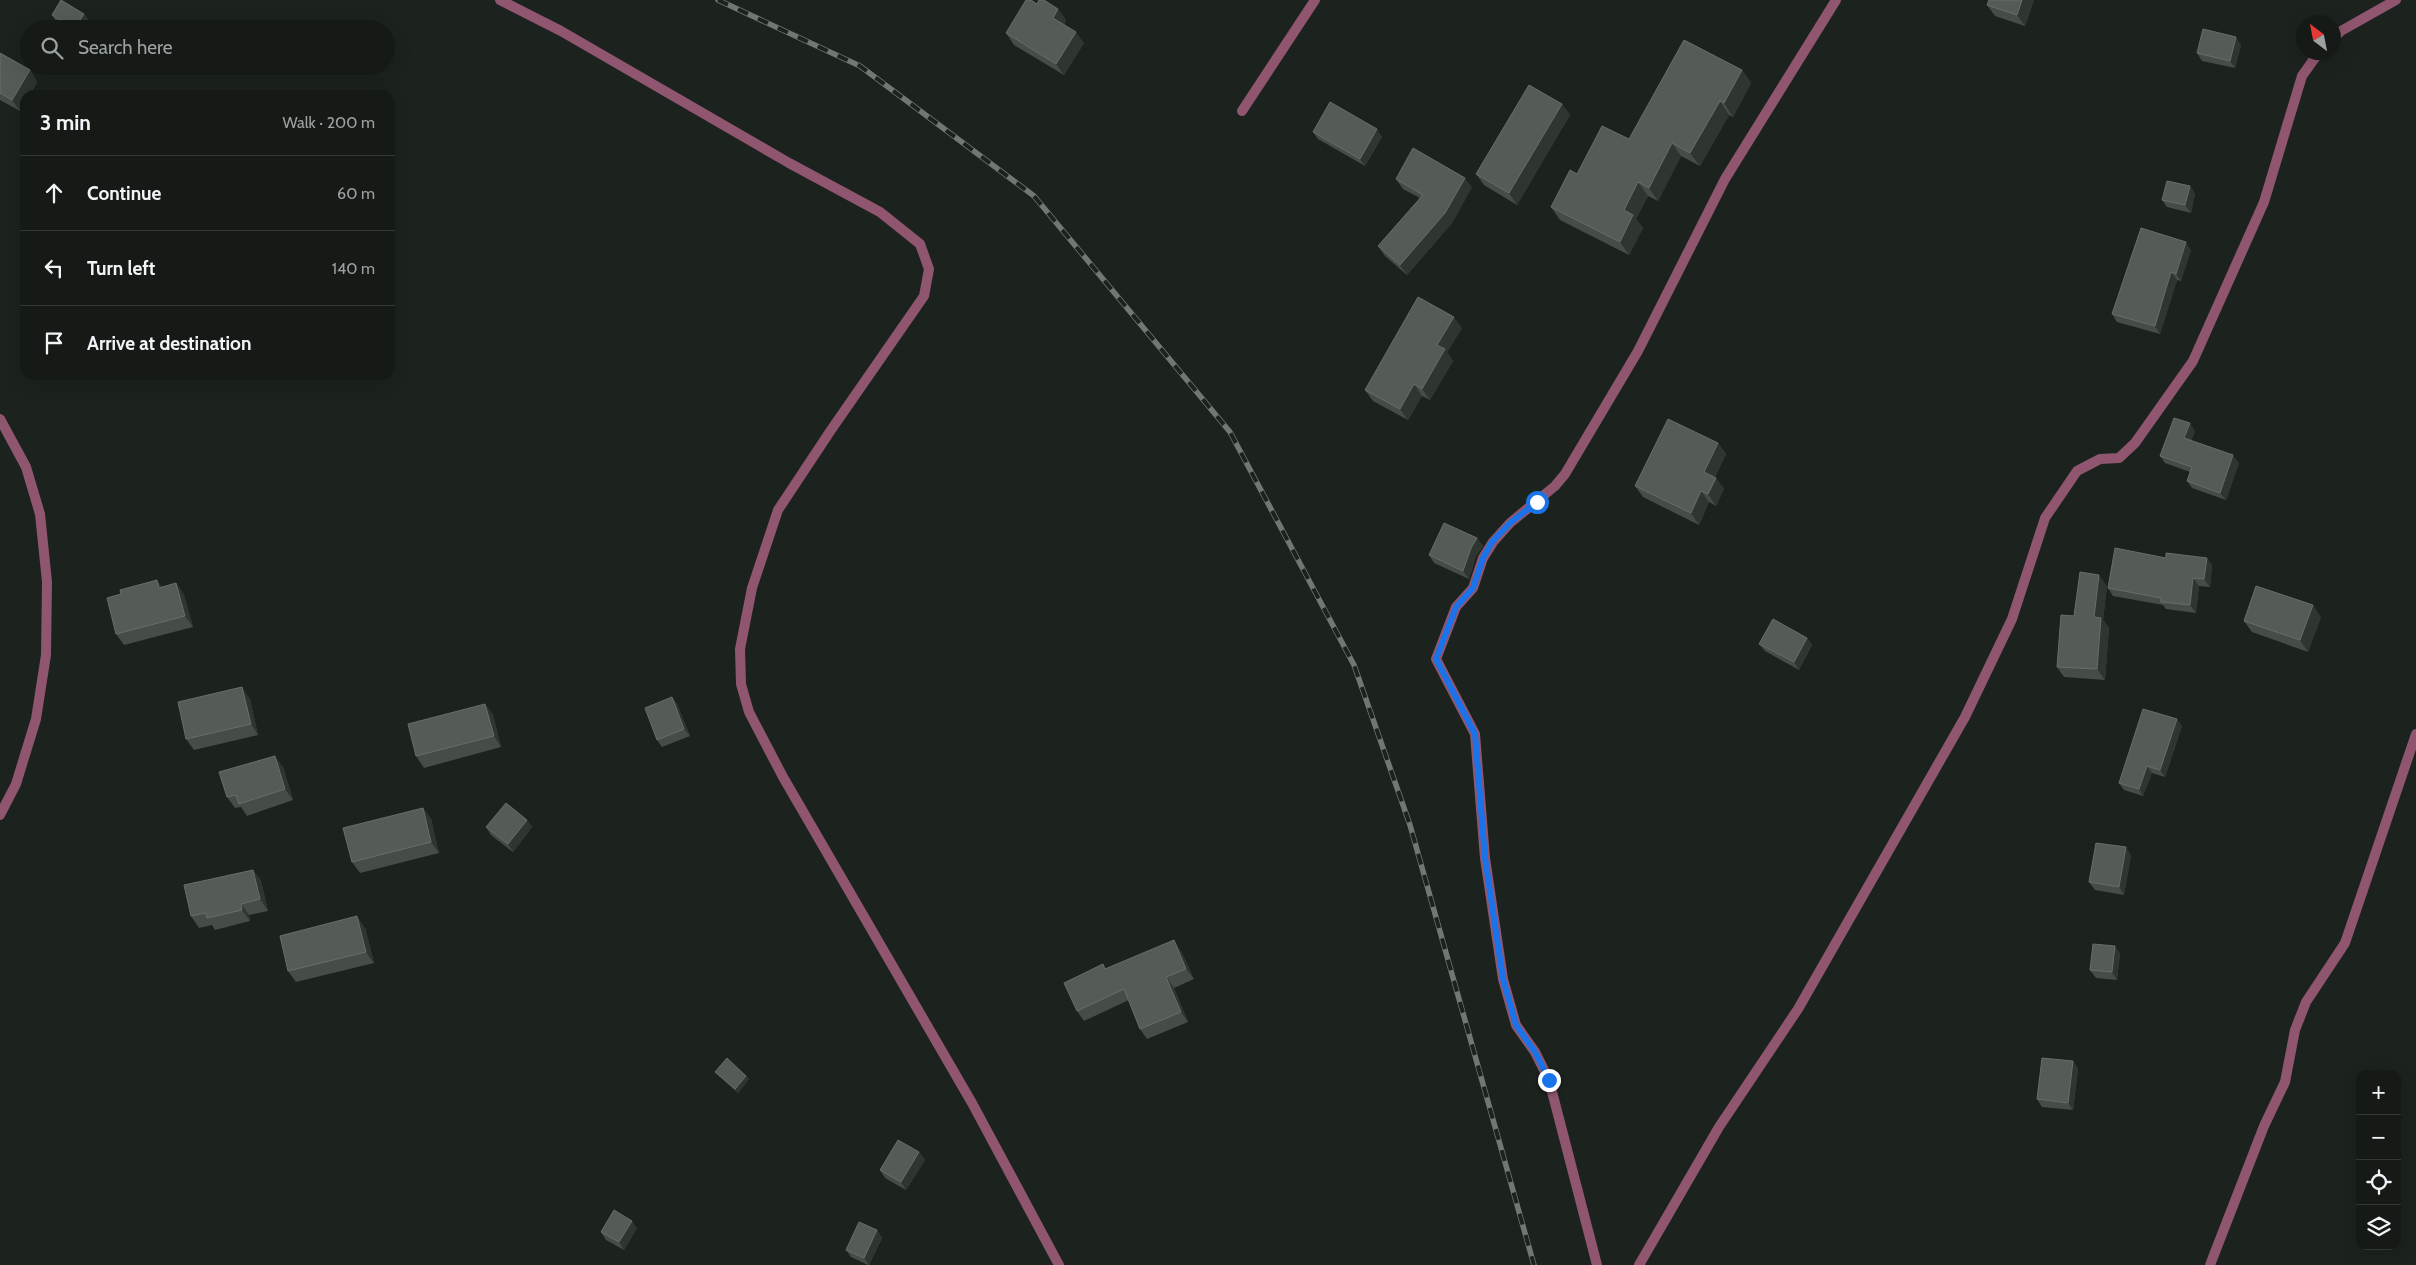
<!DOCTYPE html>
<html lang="en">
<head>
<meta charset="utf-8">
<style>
  :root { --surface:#151a16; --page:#1e231f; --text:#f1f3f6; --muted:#9da1a1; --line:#343835 }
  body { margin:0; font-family:Cabin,sans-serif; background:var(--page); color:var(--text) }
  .controls { position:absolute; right:15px; bottom:15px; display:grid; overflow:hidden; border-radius:10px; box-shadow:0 5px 20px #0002 }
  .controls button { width:45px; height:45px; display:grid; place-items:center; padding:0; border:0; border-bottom:1px solid var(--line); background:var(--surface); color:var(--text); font:25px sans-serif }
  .compass { position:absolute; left:2296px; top:15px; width:45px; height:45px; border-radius:50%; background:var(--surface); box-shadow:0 5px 20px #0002; rotate:328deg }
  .stop { position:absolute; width:15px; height:15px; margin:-11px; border:4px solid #1a73e8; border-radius:50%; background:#fff }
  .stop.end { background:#1a73e8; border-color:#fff; box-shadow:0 1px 5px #0008 }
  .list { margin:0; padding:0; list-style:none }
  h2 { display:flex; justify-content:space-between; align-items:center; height:65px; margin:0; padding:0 20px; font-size:21px }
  h2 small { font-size:16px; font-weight:400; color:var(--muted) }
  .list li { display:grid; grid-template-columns:32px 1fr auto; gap:15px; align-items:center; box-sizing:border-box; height:75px; padding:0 20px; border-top:1px solid var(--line) }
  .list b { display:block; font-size:19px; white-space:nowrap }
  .list em { font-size:16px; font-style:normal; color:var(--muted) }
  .icon { flex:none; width:28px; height:28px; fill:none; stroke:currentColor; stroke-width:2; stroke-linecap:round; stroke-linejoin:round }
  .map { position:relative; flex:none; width:2416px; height:1265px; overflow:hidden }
  .search { position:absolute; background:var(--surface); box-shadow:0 5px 20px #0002; left:20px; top:20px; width:375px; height:55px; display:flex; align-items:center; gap:12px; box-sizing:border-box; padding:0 18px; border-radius:28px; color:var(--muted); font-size:19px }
  .panel { position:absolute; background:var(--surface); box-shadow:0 5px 20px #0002; left:20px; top:90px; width:375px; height:290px; border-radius:15px }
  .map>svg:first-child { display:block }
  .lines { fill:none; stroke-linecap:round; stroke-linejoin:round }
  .street { stroke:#905670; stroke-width:10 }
  .rail-casing { stroke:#717772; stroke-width:5.5 }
  .rail { stroke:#1c221d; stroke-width:4; stroke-dasharray:11; stroke-linecap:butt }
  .wall { fill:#464c46 }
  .shaded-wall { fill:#2f3530 }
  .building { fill:#555b55; stroke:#686e69 }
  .route { stroke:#1a73e8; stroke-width:6 }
</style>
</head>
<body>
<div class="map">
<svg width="2416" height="1265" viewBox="0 0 2416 1265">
  <rect width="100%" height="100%" fill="#1c221d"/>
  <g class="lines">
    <path class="street" d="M500,0L561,31L789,163L880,212L920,244L929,269L924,296L831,430L778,510L752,588L740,649L741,684L749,712L783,777L972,1103L1059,1265
      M2334,38L2341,31L2396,0
      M1242,111L1315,0
      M0,419L26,467L40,514L47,582L46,655L36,719L16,784L0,815
      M1597,1265L1549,1080L1535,1052L1516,1025L1503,979L1485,858L1475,734L1436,659L1456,607L1473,588L1483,558L1493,542L1510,523L1555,486L1565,474L1638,351L1725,179L1836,0
      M1639,1265L1719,1127L1798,1009L1965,717L2012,619L2045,518L2077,471L2100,459L2119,458L2135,443L2193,361L2264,202L2302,76L2319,52
      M2210,1265L2264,1126L2285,1082L2295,1030L2306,1002L2345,943L2416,734"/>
    <g class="rail-casing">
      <path id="rail" d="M718,0L860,66L1034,196L1230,432L1354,665L1410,825L1534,1265"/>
    </g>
    <use href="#rail" class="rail"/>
  </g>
  <path class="wall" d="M2034,0L2025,26L1995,16L1987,5Z
    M1037,4L1058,9L1066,20L1064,24L1084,43L1064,75L1014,45L1006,33Z
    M84,14L89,21L84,29H66L57,23L52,15Z
    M2241,45L2235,68L2202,61L2197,53Z
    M0,53L30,70L37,82L30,95H25L20,111L0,100Z
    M1742,70L1751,83L1733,117L1729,115L1700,166L1681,156L1658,201L1648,196L1636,219L1643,228L1629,255L1560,220L1551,207L1577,174L1629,139Z
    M1562,104L1570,115L1517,205L1484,185L1476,174Z
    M1313,132L1382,137L1365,166L1318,139Z
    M1396,179L1472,187L1452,223L1407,275L1385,256L1378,246L1420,198L1403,189Z
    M2190,186L2195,194L2191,213L2167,207L2162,200Z
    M2191,250L2181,281L2177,280L2160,334L2117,322L2112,314Z
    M1462,328L1447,352L1453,361L1430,400L1422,396L1408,420L1373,401L1365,390Z
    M2195,431L2191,441L2239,463L2226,500L2192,488L2187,481L2190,472L2165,463L2160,456Z
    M1718,443L1726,454L1715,477L1716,478L1724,489L1716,506L1709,502L1699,525L1643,497L1635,486Z
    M1477,538L1483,546L1476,556L1469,579L1434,563L1429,555Z
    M2166,558L2212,565L2210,587L2199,586L2196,613L2166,609L2163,605L2113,596L2108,588Z
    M176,583L184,595L193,627L124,645L116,634L162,587Z
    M2107,586L2103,620L2109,628L2105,680L2064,677L2057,667L2074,616Z
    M2321,617L2308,652L2252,632L2244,621Z
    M1807,638L1812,645L1799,670L1765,651L1759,644Z
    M672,697L677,704L690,736L662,747L657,740Z
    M250,699L258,735L194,750L186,739Z
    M485,704L493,715L501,747L424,768L416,756Z
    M2182,726L2165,777L2152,773L2143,796L2124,790L2119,783Z
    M283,767L293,800L247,816L241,807L235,808L227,797Z
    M423,808L431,819L439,853L360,873L352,862Z
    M527,820L532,827L513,852L491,835L486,827Z
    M2131,855L2124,895L2095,890L2089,882Z
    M253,870L261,881L268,911L249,915L250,921L215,930L212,925L199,928L191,916Z
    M365,928L374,963L296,982L288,971Z
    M2115,946L2120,954L2117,980L2096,978L2090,970Z
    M1181,951L1194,979L1174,988L1188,1022L1147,1039L1140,1029L1129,1000L1084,1021L1077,1011L1103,964L1106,969Z
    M2073,1061L2078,1069L2073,1110L2042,1107L2037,1099Z
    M715,1072L746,1076L749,1079L738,1093L718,1075Z
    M919,1152L925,1160L906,1190L885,1178L880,1170Z
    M637,1228L624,1250L606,1240L601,1232Z
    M877,1230L882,1238L869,1265H868L851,1257L846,1250Z"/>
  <path class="shaded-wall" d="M2022,0H2034L2025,26L2017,15Z
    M1058,9L1066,20L1061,29L1053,18Z
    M84,14L89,21L84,29H74Z
    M1076,32L1084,43L1064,75L1056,64Z
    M2236,37L2241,45L2235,68L2230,61Z
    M30,70L37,82L30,95H25V103L20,111L12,100Z
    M1742,70L1751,83L1733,117L1724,103Z
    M1720,101L1729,115L1700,166L1690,153Z
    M1562,104L1570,115L1517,205L1509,193Z
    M1377,129L1382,137L1365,166L1360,159Z
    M1672,143L1681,156L1658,201L1649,188Z
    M1465,178L1472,187L1452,223L1407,275L1400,265Z
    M1638,182L1648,196L1636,219L1643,228L1629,255L1620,242L1624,210Z
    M2190,186L2195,194L2191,213L2185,205Z
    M2186,242L2191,250L2181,281L2176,274Z
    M2171,272L2177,280L2160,334L2155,326Z
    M1454,317L1462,328L1447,352L1453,361L1430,400L1422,389L1437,345Z
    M1414,384L1422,396L1408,420L1400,409Z
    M2190,423L2195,431L2189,446L2184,438Z
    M1718,443L1726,454L1712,483L1704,472Z
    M2233,455L2239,463L2226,500L2220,493Z
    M1716,478L1724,489L1716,506L1708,494Z
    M1701,491L1709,502L1699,525L1691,513Z
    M1477,538L1483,546L1476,556L1469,579L1463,571L1471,548Z
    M2207,558L2212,565L2210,587L2204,579Z
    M2099,575L2107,586L2103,620L2109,628L2105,680L2097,669L2094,617Z
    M2193,578L2199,586L2196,613L2190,605Z
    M157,580L165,591L159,588Z
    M176,583L184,595L193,627L185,616Z
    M2313,605L2321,617L2308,652L2300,640Z
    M1807,638L1812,645L1799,670L1794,662Z
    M242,687L250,699L258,735L251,724Z
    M672,697L677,704L690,736L684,729Z
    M485,704L493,715L501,747L494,736Z
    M2177,719L2182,726L2165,777L2160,770Z
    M275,756L283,767L293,800L285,789Z
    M2147,766L2152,773L2143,796L2139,789Z
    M423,808L431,819L439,853L431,842Z
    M527,820L532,827L513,852L508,844Z
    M2126,847L2131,855L2124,895L2119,887Z
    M253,870L261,881L268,911L260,899Z
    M241,904L249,915L250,921L242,910Z
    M357,916L365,928L374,963L366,952Z
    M1174,940L1181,951L1194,979L1186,969Z
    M2115,946L2120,954L2117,980L2112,972Z
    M1166,977L1174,988L1188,1022L1181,1012Z
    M2073,1061L2078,1069L2073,1110L2068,1103Z
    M746,1076L749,1079L738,1093L735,1089Z
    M919,1152L925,1160L906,1190L901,1182Z
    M632,1221L637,1228L624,1250L619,1242Z
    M877,1230L882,1238L869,1265L864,1258Z"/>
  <path class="building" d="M61,0L84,14L74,29L52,15Z
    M1026,0H1031L1037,4L1039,0H1044L1058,9L1053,18L1076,32L1056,64L1006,33Z
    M1989,0H2022L2017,15L1987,5Z
    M2203,29L2236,37L2230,61L2197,53Z
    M1684,40L1742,70L1724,103L1720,101L1690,153L1672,143L1649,188L1638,182L1624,210L1633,215L1620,242L1551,207L1570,170L1577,174L1602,126L1629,139Z
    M0,53L30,70L12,100L0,93Z
    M1529,85L1562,104L1509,193L1476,174Z
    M1330,102L1377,129L1360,159L1313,132Z
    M1413,148L1465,178L1445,213L1400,265L1378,246L1423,195L1396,179Z
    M2167,181L2190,186L2185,205L2162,200Z
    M2141,228L2186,242L2176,274L2171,272L2155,326L2112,314Z
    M1418,297L1454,317L1437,345L1445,349L1422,389L1414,384L1400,409L1365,390Z
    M2174,418L2190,423L2184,438L2233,455L2220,493L2187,481L2192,467L2160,456Z
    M1668,419L1718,443L1704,472L1716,478L1708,494L1701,491L1691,513L1635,486Z
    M1444,523L1477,538L1471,548L1463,571L1429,555Z
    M2115,548L2166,558V553L2207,558L2204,579L2193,578L2190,605L2161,602V598L2108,588Z
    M2080,572L2099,575L2094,617L2101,618L2097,669L2057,667L2061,615L2074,616Z
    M157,580L159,588L176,583L185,616L116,634L107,598L121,594L120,590Z
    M2256,586L2313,605L2300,640L2244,621Z
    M1773,619L1807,638L1794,662L1759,644Z
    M242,687L251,724L186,739L178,702Z
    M672,697L684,729L657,740L645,708Z
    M485,704L494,736L416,756L408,724Z
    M2143,709L2177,719L2160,770L2147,766L2139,789L2119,783Z
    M275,756L285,789L239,804L236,795L227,797L219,772Z
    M506,803L527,820L508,844L486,827Z
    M423,808L431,842L352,862L343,828Z
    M2096,843L2126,847L2119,887L2089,882Z
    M253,870L260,899L241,904L242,910L207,918L206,913L191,916L184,885Z
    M357,916L366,952L288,971L280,936Z
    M1174,940L1186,969L1166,977L1181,1012L1140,1029L1124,989L1077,1011L1064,983L1103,964L1105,969Z
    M2093,944L2115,946L2112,972L2090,970Z
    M727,1058L746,1076L735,1089L715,1072Z
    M2042,1058L2073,1061L2068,1103L2037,1099Z
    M898,1140L919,1152L901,1182L880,1170Z
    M614,1210L632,1221L619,1242L601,1232Z
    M859,1222L877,1230L864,1258L846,1250Z"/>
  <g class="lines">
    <path class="route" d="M1537,502L1510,523L1492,542L1483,558L1473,588L1456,607L1436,659L1475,734L1485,858L1503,979L1516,1025L1535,1052L1549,1080"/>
  </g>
</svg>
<div class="controls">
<button>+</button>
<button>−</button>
<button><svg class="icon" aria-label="locate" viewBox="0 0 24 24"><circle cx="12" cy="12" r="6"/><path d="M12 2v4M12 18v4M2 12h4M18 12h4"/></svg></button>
<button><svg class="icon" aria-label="layers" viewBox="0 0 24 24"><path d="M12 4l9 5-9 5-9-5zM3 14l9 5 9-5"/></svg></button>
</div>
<svg class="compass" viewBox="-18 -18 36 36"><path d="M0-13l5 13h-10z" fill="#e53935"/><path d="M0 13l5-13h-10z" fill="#9da1a1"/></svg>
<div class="stop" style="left:1537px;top:502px"></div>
<div class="stop end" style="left:1549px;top:1080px"></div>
<div class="search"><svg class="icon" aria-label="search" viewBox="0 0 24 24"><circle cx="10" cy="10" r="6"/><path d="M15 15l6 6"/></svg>Search here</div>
<section class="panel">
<h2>3 min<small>Walk · 200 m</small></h2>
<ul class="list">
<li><svg class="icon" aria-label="ahead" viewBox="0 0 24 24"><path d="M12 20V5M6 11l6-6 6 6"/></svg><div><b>Continue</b></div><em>60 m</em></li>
<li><svg class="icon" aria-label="left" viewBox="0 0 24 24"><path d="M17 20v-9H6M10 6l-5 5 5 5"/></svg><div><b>Turn left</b></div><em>140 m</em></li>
<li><svg class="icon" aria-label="arrive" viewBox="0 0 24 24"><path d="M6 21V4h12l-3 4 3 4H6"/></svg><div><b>Arrive at destination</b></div></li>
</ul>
</section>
</div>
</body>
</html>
